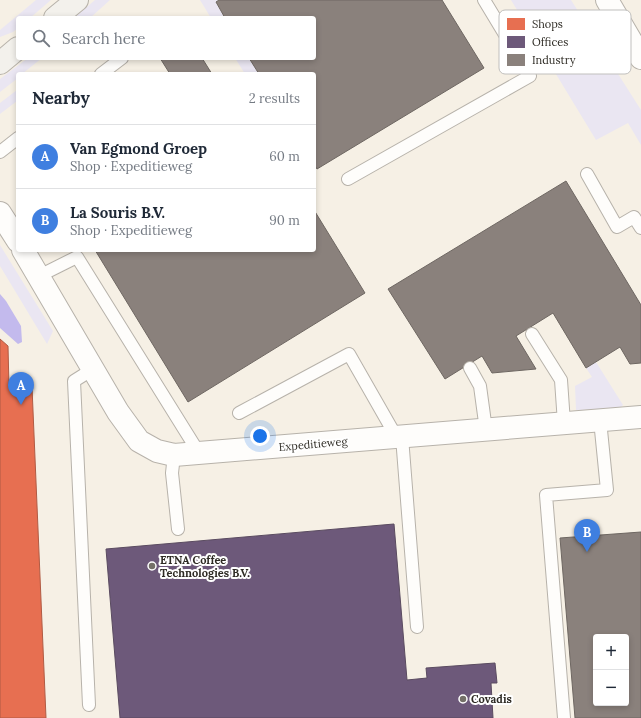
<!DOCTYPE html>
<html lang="en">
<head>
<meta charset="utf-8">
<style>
  :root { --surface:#fff; --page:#f2f2f3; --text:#1f2937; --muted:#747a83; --line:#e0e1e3; --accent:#747068 }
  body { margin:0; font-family:Lora,serif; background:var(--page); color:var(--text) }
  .controls { position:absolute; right:12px; bottom:12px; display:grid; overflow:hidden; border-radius:4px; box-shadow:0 2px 6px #0003 }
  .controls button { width:36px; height:36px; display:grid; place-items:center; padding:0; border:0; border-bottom:1px solid var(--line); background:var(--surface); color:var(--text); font:20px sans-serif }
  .you { position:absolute; left:260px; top:436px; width:14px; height:14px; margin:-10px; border:3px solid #fff; border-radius:50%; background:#1a73e8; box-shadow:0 0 0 6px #1a73e833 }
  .badge { display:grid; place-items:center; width:26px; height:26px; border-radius:50%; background:var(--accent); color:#fff; font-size:13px; font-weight:700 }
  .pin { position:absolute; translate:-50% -33px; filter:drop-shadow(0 1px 2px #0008) }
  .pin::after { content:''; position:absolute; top:21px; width:14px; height:12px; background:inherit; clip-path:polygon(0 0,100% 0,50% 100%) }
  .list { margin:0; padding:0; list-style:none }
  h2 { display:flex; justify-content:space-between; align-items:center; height:52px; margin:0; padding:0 16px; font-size:17px }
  h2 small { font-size:13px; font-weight:400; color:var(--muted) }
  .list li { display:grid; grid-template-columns:26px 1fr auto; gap:12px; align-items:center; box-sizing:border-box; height:64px; padding:0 16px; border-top:1px solid var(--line) }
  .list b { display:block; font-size:15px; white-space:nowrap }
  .list p { margin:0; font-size:13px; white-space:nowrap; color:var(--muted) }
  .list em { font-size:13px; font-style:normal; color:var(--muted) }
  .icon { flex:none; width:22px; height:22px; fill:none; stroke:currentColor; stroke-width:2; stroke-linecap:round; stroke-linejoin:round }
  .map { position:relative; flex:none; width:641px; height:718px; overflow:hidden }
  .search { position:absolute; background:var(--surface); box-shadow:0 2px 6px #0003; left:16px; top:16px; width:300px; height:44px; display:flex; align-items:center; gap:10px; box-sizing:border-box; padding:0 14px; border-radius:4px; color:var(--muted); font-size:15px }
  .panel { position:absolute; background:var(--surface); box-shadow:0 2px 6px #0003; left:16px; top:72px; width:300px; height:180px; border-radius:4px }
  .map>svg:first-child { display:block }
  .green { fill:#eae6f2 }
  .water { fill:#c3baed }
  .shops { fill:#e76f51; stroke:#b05b44 }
  .offices { fill:#6d597a; stroke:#5a4b60 }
  .industry { fill:#8a817c; stroke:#6e6762; fill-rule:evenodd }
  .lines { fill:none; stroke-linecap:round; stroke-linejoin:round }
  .lane-casing { stroke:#b7b2aa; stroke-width:14 }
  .street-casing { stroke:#b7b2aa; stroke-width:24 }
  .secondary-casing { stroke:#b7b2aa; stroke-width:24 }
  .lane { stroke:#fefdfb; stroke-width:12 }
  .street { stroke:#fefdfb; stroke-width:22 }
  .secondary { stroke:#f3f1ec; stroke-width:22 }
  .poi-dot { fill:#747068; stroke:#fff; stroke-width:1.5 }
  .labels { text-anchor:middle; stroke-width:4; stroke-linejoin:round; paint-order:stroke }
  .street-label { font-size:11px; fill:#2e2b24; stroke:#fff }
  .poi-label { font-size:11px; font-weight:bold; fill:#2e2b24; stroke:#fff; text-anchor:start }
  .key { fill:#fff; stroke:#c0bfbd; stroke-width:1 }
  .key-label { font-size:11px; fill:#2e2b24 }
</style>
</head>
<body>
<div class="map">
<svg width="641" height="718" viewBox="0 0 641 718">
  <rect width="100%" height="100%" fill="#f6f0e5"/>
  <path class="green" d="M36,0H51L30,18H18V28L13,32L0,37V30Z
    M95,0H110L90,18H74Z
    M200,0H219L216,2L225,18H211Z
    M511,0H571L641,110V145L628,123L596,140Z
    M28,58H42L22,74H18V78L0,92V79Z
    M235,58H249L259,74H245Z
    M17,90V101L0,114V103Z
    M0,245L53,331L47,344L0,266Z
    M596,362L623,405L619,409L576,410L575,386L592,377L586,368Z"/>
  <path class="water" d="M0,294L6,301L21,326L22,342L18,344L0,328Z"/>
  <path class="shops" d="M0,339L8,346L9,388L32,387L46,718H0Z"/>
  <path class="offices" d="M394,524L407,680L427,678L426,668L495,663L497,683H491L493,718H120L106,549Z"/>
  <path class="industry" d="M219,0H442L484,68L317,169L314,164V74H259L249,58H314V18H225L216,2Z
    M160,58H202L212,74H170Z
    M566,181L641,305V363L630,364L620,347L586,368L553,313L516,336L536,369L492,373L482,356L445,379L388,289Z
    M314,210L365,293L188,402L95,250H314Z
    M641,532V718H575L560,538ZM596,637H626V703H596Z"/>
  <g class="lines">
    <g class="lane-casing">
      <path id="lane" d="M101,74L122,58
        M0,152L18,138
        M587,174L617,227L634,217L641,228
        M348,179L530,76L484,0
        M39,276L77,257L199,453
        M532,334L561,380L564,423
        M470,368L480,386L486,430
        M239,413L349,354L397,438
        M402,437L417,627
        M174,455L172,473L178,529
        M89,705L74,381L93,369
        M564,718L546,495L607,490L600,420"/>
    </g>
    <g class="street-casing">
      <path id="street" d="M607,0L641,58
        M0,213L18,241
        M23,250L118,412L139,441L157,451L174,455L641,417"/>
    </g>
    <g class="secondary-casing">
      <path id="secondary" d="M55,18L77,0
        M0,63L18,48"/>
    </g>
    <use href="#lane" class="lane"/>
    <use href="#street" class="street"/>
    <use href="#secondary" class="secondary"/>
  </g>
  <g class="poi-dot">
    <circle cx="152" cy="566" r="4"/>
    <circle cx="463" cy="699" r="4"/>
  </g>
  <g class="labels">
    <g class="street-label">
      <text transform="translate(313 444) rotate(-5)" y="4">Expeditieweg</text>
    </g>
    <g class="poi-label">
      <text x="160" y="564">ETNA Coffee<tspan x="160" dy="13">Technologies B.V.</tspan></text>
      <text x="471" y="703">Covadis</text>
    </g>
  </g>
  <rect x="499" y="10" width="132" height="64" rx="6" class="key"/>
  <rect x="507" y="18" width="18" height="12" fill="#e76f51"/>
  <rect x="507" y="36" width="18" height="12" fill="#6d597a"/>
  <rect x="507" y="54" width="18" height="12" fill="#8a817c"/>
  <g class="key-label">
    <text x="532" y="28">Shops</text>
    <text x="532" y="46">Offices</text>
    <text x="532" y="64">Industry</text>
  </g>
</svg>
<div class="controls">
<button>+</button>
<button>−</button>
</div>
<div class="you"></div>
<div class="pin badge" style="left:21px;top:405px;background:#3f7fe0">A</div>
<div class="pin badge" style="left:587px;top:552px;background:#3f7fe0">B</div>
<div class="search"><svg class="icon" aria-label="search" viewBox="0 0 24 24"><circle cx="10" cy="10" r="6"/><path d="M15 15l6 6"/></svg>Search here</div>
<section class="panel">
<h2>Nearby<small>2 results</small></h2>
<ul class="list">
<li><span class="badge" style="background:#3f7fe0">A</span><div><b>Van Egmond Groep</b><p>Shop · Expeditieweg</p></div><em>60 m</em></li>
<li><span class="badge" style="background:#3f7fe0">B</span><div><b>La Souris B.V.</b><p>Shop · Expeditieweg</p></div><em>90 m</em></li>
</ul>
</section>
</div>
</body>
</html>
